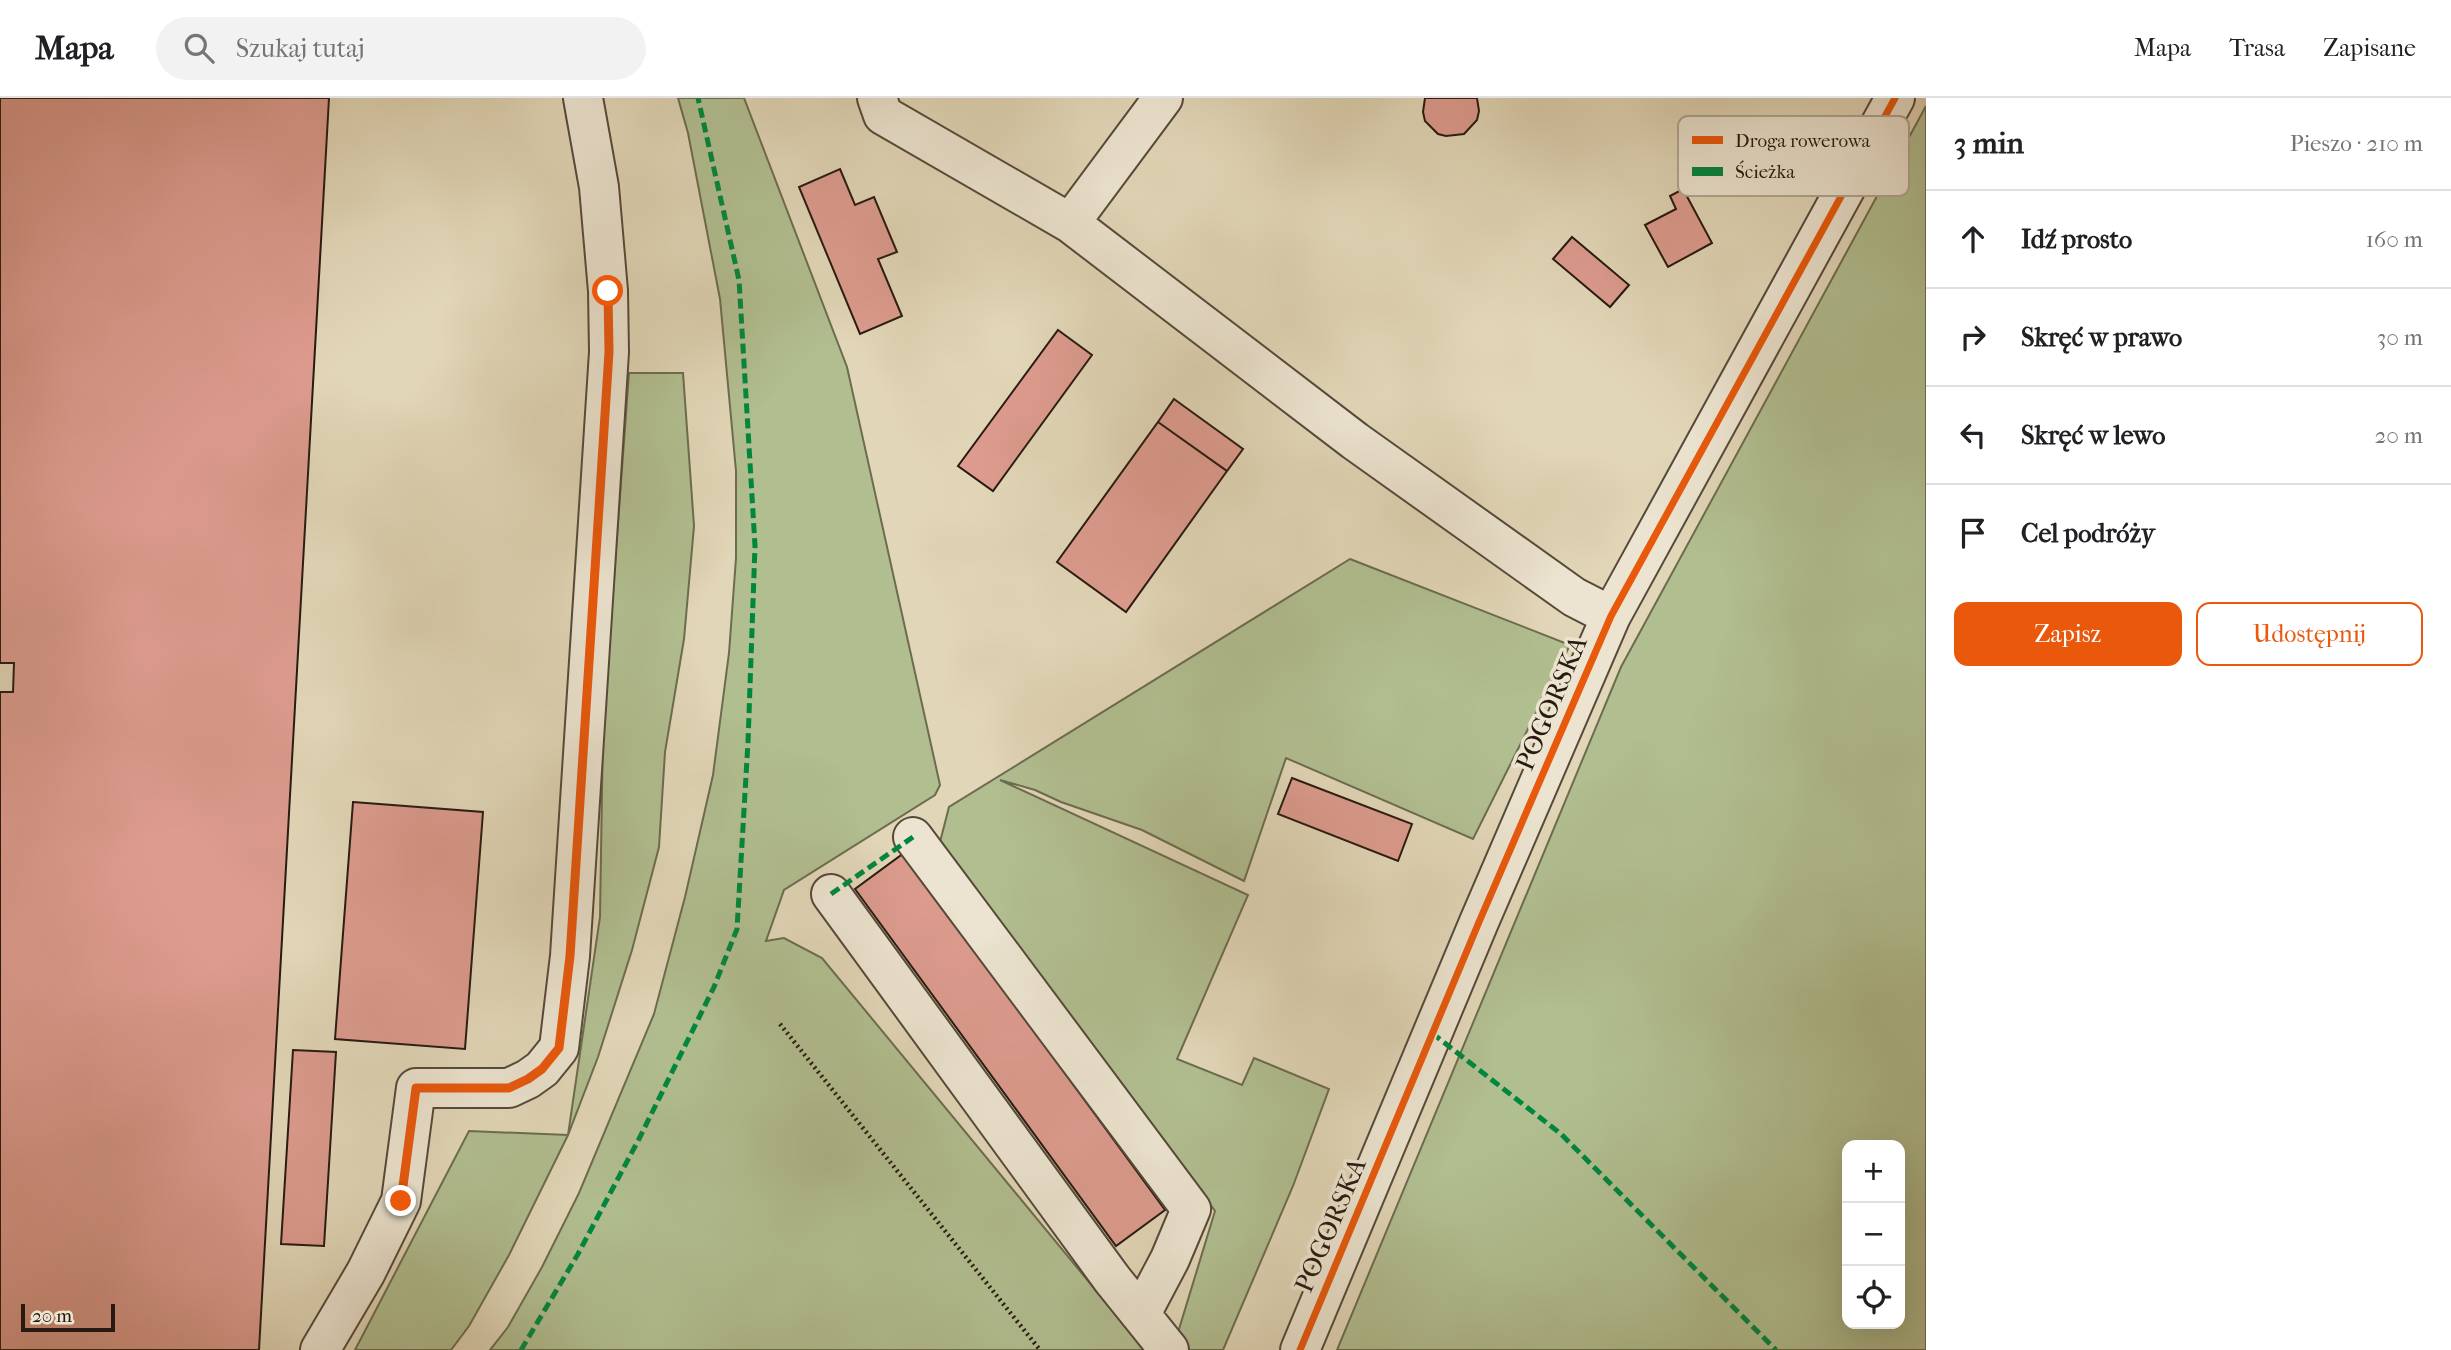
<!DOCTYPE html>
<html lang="pl">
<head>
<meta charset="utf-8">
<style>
  :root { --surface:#fff; --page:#f2f2f2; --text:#202124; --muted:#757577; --line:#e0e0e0; --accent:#ea580c }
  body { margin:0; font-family:"IM FELL French Canon",serif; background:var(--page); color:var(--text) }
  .controls { position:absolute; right:21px; bottom:21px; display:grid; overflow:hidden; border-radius:14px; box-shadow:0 7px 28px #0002 }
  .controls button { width:63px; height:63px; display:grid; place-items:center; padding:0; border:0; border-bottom:2px solid var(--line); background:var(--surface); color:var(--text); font:35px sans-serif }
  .scale { position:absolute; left:21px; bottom:18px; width:94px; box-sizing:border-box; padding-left:7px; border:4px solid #281a11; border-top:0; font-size:19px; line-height:24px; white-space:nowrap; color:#281a11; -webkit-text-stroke:5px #ece4d0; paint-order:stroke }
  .stop { position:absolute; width:21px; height:21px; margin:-16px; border:5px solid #ea580c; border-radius:50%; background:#fff }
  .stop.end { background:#ea580c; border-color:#fff; box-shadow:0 2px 7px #0008 }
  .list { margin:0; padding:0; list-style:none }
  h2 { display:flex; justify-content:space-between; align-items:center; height:91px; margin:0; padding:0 28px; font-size:30px }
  h2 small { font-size:23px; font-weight:400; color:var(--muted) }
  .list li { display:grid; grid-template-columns:46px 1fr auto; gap:21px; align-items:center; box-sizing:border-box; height:98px; padding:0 28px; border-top:2px solid var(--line) }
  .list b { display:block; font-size:26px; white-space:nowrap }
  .list em { font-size:23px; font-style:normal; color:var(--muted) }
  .actions { display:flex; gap:14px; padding:21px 28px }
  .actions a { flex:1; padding:16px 0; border:2px solid var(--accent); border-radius:14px; text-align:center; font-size:24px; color:var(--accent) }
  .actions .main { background:var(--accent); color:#fff }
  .icon { flex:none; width:38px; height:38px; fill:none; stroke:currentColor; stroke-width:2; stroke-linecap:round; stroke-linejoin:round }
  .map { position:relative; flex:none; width:1926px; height:1252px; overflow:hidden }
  header { display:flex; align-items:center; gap:42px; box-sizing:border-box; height:98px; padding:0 35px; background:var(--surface); border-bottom:2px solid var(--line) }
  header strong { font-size:33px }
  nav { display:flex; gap:38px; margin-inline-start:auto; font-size:24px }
  .search { width:490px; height:63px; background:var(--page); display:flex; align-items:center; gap:18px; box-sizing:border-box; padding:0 24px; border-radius:38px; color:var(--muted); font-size:26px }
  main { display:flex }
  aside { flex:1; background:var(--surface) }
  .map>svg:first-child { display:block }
  .green { fill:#b1be90; stroke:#6c6c50; stroke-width:2; fill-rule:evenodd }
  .building { fill:#dc9b8e; stroke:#281a11; stroke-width:2 }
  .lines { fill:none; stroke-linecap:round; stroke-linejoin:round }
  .minor-casing { stroke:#56493a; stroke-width:42 }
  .path { stroke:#281a11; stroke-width:4.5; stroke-dasharray:2 3.5; stroke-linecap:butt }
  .minor { stroke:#ece4d0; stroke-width:38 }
  .quiet { stroke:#00873e; stroke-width:5; stroke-dasharray:10 5; stroke-linecap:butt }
  .cycleway-casing { stroke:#ece4d0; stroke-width:11 }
  .cycleway { stroke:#e8590c; stroke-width:7 }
  .route { stroke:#ea580c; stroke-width:9 }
  .labels { text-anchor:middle; stroke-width:7; stroke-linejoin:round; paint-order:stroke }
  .street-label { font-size:26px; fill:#281a11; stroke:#ece4d0 }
  .key { fill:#ece4d0; stroke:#b1a797; stroke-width:2 }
  .key-label { font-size:19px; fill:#281a11 }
</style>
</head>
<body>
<header>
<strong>Mapa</strong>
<div class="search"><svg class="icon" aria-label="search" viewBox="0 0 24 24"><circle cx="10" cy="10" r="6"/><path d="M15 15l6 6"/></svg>Szukaj tutaj</div>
<nav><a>Mapa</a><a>Trasa</a><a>Zapisane</a></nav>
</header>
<main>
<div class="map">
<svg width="1926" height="1252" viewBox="0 0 1926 1252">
  <rect width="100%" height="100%" fill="#e1d6b7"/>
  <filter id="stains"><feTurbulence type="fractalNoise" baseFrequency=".00286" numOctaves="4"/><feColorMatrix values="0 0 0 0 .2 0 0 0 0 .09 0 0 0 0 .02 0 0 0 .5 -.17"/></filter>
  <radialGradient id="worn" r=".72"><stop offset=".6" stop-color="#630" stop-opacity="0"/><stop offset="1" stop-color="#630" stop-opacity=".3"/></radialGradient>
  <path class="green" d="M678,0H744L847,269L940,687L935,697L784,792L766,843L784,840L822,860L1145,1252H490L508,1229L542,1169L579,1095L654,916L685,799L713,677L729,555L736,460V373L720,201L688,35Z
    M1926,8V1252H1337L1621,569ZM1847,1047H1900V1226H1847Z
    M629,275H683L694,428L684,541L665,654L659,749L632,852L598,959L568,1037L509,1157L469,1228L451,1252H355L469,1033L568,1037L600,819L603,629Z
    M1350,461L1570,547L1473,741L1286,660L1244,783L1142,732L1061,704L1035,692L1000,682L1248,797L1177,961L1242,987L1254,960L1329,991L1293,1088L1223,1252H1184L1176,1241L1215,1113L940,744L949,709Z"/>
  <path class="building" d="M0,0H329L259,1252H0V594H13L14,565H0Z
    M1425,0H1477L1479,13L1477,22L1464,36L1446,38L1438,36L1425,23L1423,14Z
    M840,71L855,107L874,99L897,154L878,161L902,218L860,236L799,89Z
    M1683,91L1712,145L1668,169L1645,127L1676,111L1670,98Z
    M1572,139L1629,187L1610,209L1553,161Z
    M1058,232L1092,257L993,393L958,368Z
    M1174,301L1243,351L1227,373L1158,324Z
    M1158,324L1227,373L1126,514L1057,464Z
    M1292,680L1412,726L1398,763L1278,716Z
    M353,704L483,714L465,951L335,941Z
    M904,755L1165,1112L1116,1148L855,791Z
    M293,952L336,954L324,1148L281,1146Z"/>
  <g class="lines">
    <g class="minor-casing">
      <path id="minor" d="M877,0L883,17L1070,125
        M1163,0L1070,125L1355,343L1574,499L1611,518
        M913,739L1191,1111L1170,1161L1141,1216
        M831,796L1112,1181L1169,1252
        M320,1252L366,1174L401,1103L416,990H509L528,981L542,971L559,950L570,858L609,254L608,193L599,89L583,0
        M1300,1252L1479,824L1611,518L1895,0"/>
    </g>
    <path class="path" d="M780,926L1040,1252"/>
    <use href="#minor" class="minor"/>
    <path class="quiet" d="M831,796L913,739
      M1432,935L1561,1036L1776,1252
      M521,1252L578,1156L640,1039L714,889L737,831L748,644L755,448L739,182L698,0"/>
    <g class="cycleway-casing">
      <path id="cycleway" d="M1300,1252L1479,824L1611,518L1895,0"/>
    </g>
    <use href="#cycleway" class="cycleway"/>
  </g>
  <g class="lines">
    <path class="route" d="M401,1103L416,990H509L528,981L542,971L559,950L570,858L602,363L609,254L608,193"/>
  </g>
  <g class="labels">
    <g class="street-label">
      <text transform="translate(1551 605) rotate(-67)" y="9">POGORSKA</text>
      <text transform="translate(1330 1127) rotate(-67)" y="9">POGORSKA</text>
    </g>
  </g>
  <rect x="1678" y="18" width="231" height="80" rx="10" class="key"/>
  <rect x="1692" y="38" width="31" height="8" fill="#e8590c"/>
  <rect x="1692" y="69" width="31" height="9" fill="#00873e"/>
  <g class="key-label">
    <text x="1735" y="49">Droga rowerowa</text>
    <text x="1735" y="80">Ścieżka</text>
  </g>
  <rect width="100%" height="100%" filter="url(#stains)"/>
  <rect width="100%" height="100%" fill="url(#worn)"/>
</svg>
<div class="controls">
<button>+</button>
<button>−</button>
<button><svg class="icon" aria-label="locate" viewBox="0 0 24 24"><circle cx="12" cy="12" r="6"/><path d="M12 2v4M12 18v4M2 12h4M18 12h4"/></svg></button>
</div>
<div class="scale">20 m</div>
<div class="stop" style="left:608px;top:193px"></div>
<div class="stop end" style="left:401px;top:1103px"></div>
</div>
<aside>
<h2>3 min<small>Pieszo · 210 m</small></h2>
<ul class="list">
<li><svg class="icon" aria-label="ahead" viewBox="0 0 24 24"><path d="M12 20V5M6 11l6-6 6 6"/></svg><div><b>Idź prosto</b></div><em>160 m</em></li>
<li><svg class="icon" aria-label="right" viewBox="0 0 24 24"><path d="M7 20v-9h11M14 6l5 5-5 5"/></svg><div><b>Skręć w prawo</b></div><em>30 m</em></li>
<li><svg class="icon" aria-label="left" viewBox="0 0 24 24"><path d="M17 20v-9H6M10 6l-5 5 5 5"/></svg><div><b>Skręć w lewo</b></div><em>20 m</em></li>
<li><svg class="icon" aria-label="arrive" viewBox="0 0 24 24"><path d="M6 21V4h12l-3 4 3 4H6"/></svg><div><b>Cel podróży</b></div></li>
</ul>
<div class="actions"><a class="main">Zapisz</a><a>Udostępnij</a></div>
</aside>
</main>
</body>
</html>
